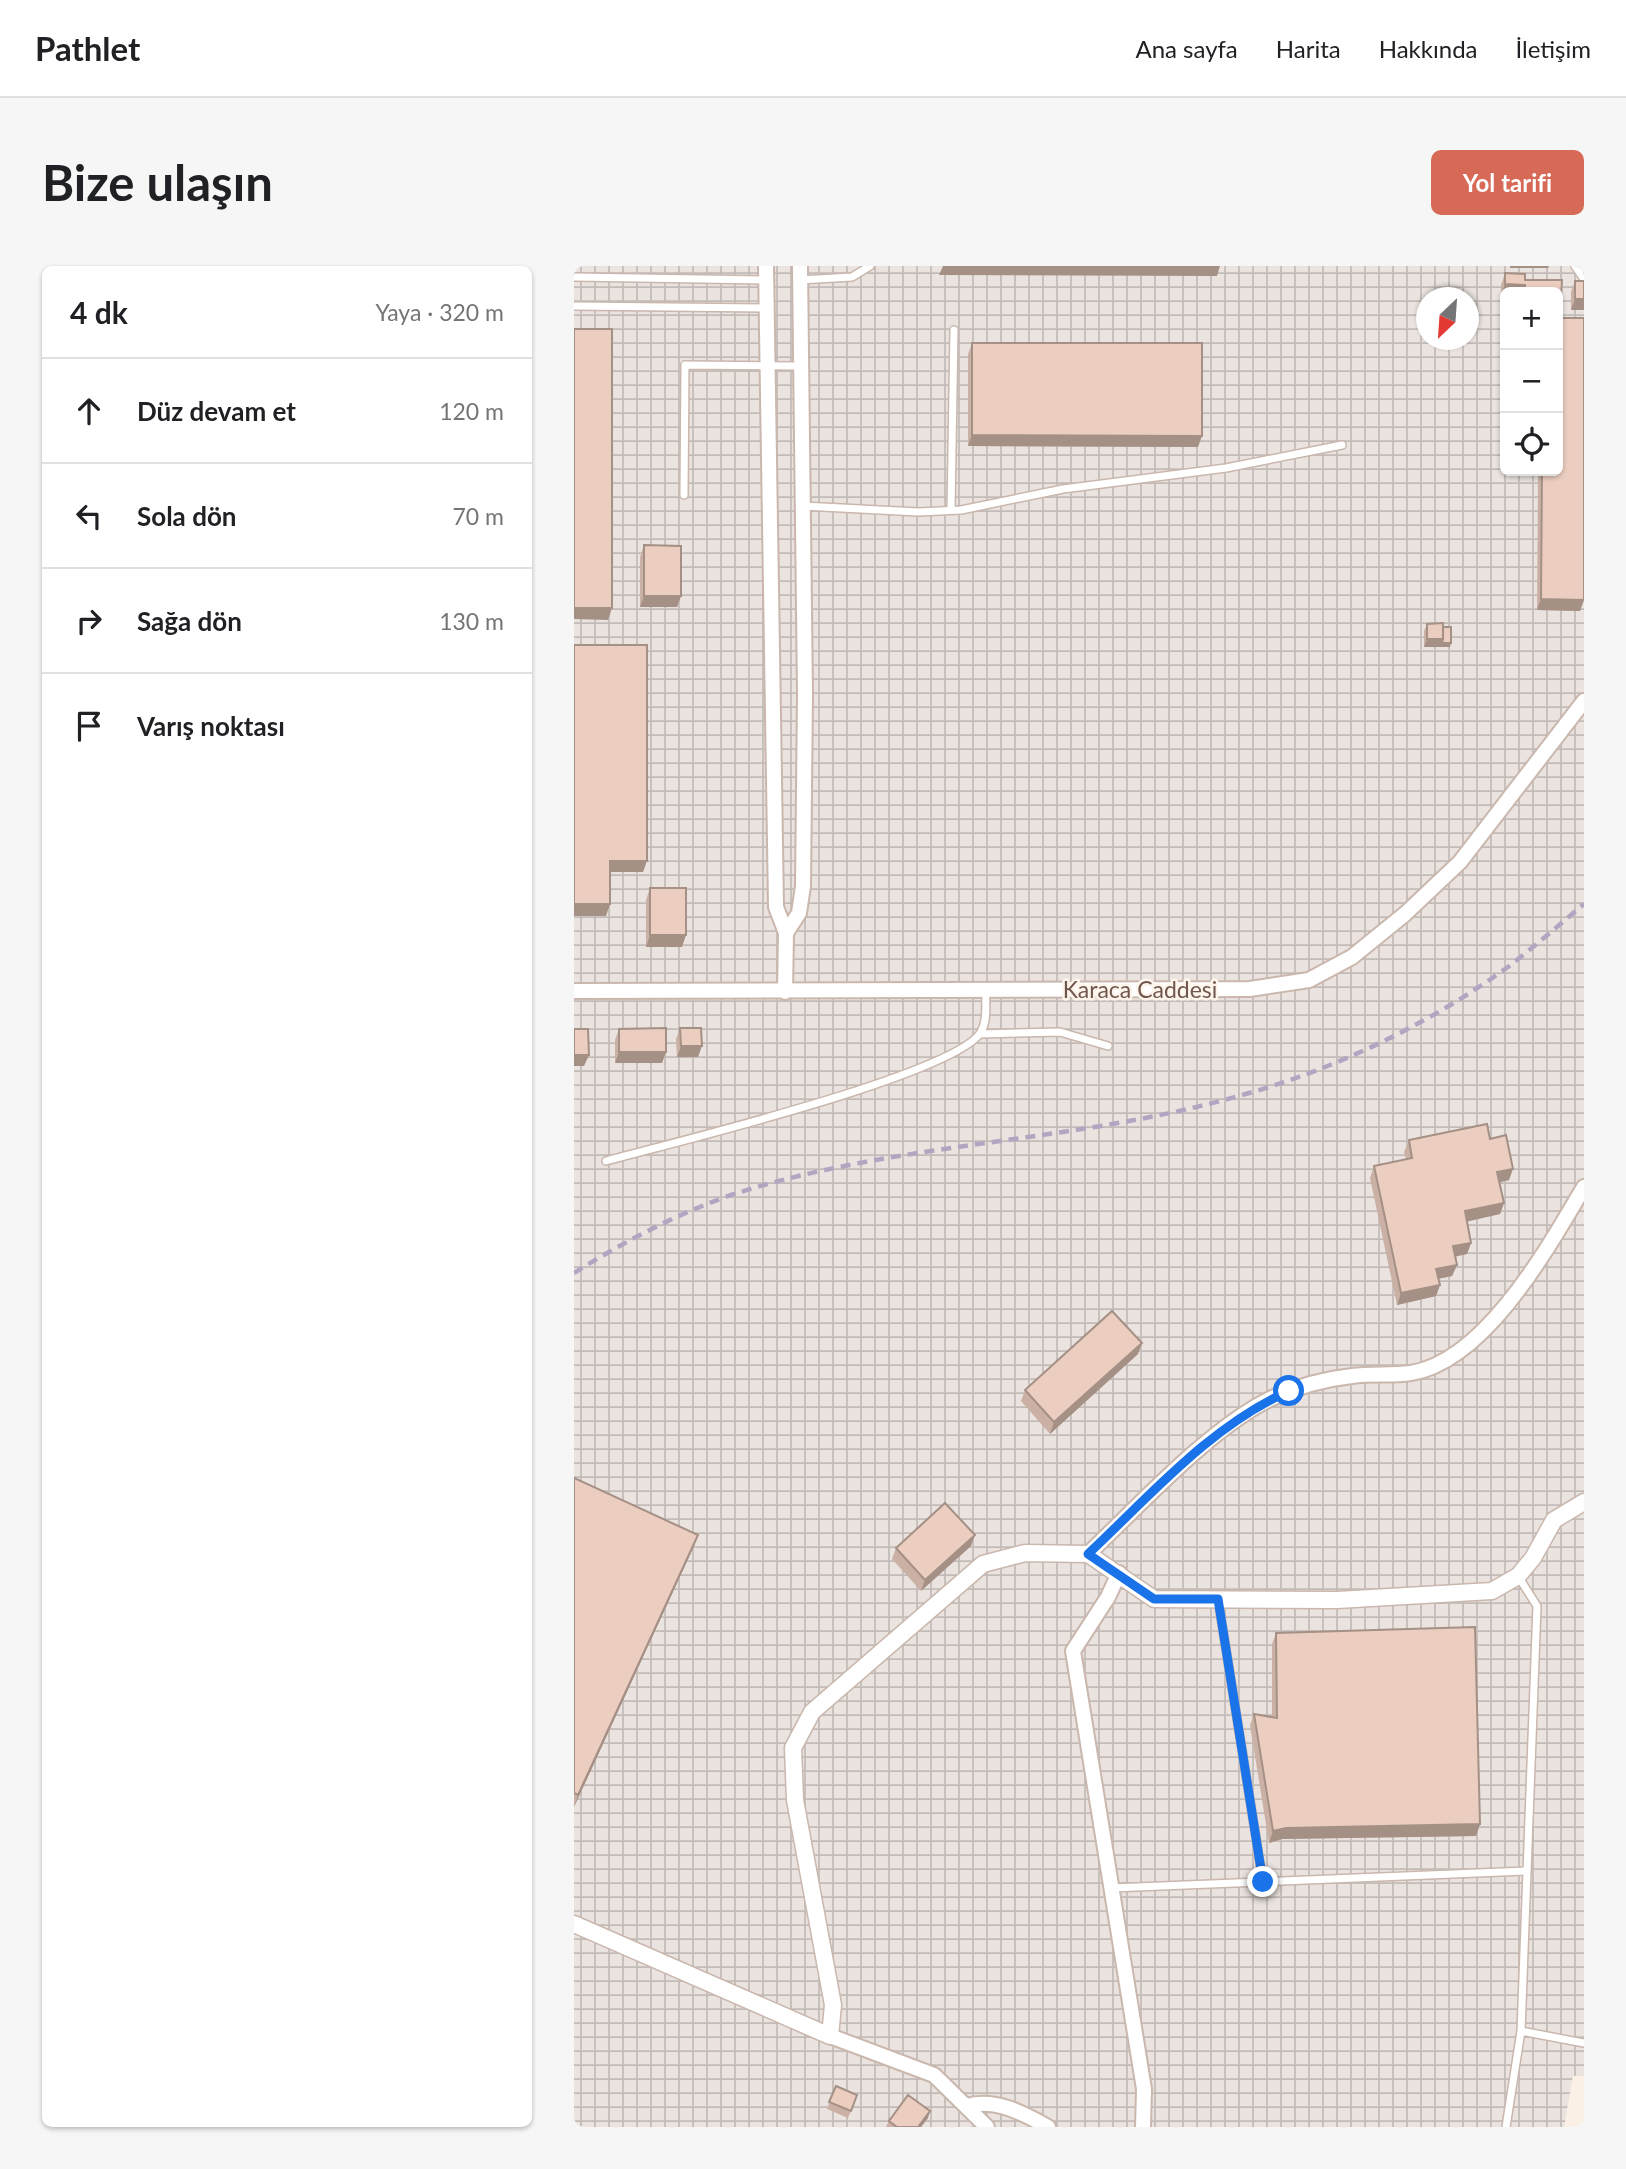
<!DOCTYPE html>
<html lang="tr">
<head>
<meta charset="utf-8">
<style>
  :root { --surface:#fff; --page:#f6f6f6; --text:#202124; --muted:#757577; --line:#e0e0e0; --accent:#d76957 }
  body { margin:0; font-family:Lato,sans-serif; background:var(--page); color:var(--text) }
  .controls { position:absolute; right:21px; top:21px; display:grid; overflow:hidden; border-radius:10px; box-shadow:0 2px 5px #0004 }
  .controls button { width:63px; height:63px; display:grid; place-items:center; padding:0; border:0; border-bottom:2px solid var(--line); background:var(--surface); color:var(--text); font:35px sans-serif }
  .compass { position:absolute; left:842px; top:21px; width:63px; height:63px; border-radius:50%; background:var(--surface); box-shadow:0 2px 5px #0004; rotate:205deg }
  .stop { position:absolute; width:21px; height:21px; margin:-16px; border:5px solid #1a73e8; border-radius:50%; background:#fff }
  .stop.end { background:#1a73e8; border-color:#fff; box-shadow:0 2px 7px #0008 }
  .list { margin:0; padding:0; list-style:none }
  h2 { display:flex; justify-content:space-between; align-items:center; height:91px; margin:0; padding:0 28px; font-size:30px }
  h2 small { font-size:23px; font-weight:400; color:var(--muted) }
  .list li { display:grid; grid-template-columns:46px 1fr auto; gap:21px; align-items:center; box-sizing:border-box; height:105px; padding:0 28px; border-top:2px solid var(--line) }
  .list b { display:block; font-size:26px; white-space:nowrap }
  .list em { font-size:23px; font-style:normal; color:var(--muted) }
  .icon { flex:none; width:38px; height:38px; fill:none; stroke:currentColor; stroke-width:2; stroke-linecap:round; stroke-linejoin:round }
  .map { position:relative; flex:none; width:1010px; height:1861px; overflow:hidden; border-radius:10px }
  header { display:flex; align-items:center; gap:42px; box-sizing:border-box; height:98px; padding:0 35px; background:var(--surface); border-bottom:2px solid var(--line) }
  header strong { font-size:33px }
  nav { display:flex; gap:38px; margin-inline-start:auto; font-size:24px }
  .intro { display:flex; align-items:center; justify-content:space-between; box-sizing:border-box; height:168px; padding:0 42px }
  h1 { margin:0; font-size:49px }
  .button { padding:18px 32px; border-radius:10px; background:var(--accent); color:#fff; font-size:24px; font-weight:700 }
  main { display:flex; gap:42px; padding:0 42px }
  aside { flex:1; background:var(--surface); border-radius:10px; box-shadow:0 2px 5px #0004 }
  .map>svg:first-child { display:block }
  .industrial { fill:url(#industrial-grid); fill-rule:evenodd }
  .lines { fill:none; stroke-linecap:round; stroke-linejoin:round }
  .service-casing { stroke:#cab7ad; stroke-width:10 }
  .minor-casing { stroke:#cab7ad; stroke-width:18 }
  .tertiary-casing { stroke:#cab7ad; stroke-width:19 }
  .service { stroke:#fff; stroke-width:7 }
  .minor { stroke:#fff; stroke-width:14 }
  .tertiary { stroke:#fff; stroke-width:16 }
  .rail { stroke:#b2a5c2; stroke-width:4.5; stroke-dasharray:10 7; stroke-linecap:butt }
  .wall { fill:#cbb1a5 }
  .shaded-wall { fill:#a59086 }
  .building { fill:#eccec0; stroke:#a59086; stroke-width:2 }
  .route { stroke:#1a73e8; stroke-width:9 }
  .labels { text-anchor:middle; stroke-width:5; stroke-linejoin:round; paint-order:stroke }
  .street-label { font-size:23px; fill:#70574d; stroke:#fdf4eb }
</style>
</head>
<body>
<header>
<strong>Pathlet</strong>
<nav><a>Ana sayfa</a><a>Harita</a><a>Hakkında</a><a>İletişim</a></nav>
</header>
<div class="intro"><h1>Bize ulaşın</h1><a class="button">Yol tarifi</a></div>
<main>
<aside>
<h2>4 dk<small>Yaya · 320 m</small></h2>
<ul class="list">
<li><svg class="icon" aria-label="ahead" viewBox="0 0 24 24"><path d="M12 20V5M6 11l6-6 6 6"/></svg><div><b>Düz devam et</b></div><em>120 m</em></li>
<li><svg class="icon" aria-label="left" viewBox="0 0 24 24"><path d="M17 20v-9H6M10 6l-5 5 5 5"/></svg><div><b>Sola dön</b></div><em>70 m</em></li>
<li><svg class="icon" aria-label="right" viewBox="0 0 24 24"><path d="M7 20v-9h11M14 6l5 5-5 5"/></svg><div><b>Sağa dön</b></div><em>130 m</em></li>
<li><svg class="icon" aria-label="arrive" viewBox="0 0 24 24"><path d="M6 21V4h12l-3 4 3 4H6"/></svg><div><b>Varış noktası</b></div></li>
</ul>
</aside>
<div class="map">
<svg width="1010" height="1861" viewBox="0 0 1010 1861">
  <defs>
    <pattern id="industrial-grid" width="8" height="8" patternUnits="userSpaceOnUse" patternTransform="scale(1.75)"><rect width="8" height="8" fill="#eae3df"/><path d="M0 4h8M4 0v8" fill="none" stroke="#c2bbb7"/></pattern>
  </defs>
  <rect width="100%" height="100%" fill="#faf0e5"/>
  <path class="industrial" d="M0,0H1010V1810H999L990,1861H0ZM931,26H984V205H931ZM852,32H894V74H852Z"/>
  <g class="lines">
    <g class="service-casing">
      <path id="service" d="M1001,0L1010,13
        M0,11L192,14
        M226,14L278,11L296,0
        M0,40L192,42
        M110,229L111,99L227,100
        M229,240L344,246L387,244L489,223L652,202L768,179
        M377,244L380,64
        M406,768L486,766L534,780
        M32,895C93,878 381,809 407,766C414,754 411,738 412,725
        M644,1333L689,1616
        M538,1622L953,1605
        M947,1765L1010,1777
        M932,1861L947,1765L963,1340L944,1310"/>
    </g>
    <g class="minor-casing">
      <path id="minor" d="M192,0L202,641L212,667L211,726
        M212,667L225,647L229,620L231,429L226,0
        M0,725L676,723L735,714L778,691L831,648L886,596L1010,435
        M514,1288C565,1240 635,1163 696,1133C722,1121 750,1113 778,1110C797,1107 817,1110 837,1107C911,1095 974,982 1010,921
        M545,1307L534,1331L499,1385L570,1823L569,1861
        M256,1770L360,1809L413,1861
        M393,1840C421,1832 449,1847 474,1861"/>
    </g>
    <g class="tertiary-casing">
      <path id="tertiary" d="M0,1658L256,1770L259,1739L221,1534L219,1482L238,1446L409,1298L451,1287L514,1288L580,1333L763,1334L918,1325L944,1310L959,1292L980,1254L1010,1236"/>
    </g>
    <use href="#service" class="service"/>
    <use href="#minor" class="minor"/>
    <use href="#tertiary" class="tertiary"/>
    <path class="rail" d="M0,1007C56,972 119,939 183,921C342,875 510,875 668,829C762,803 855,758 934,701C960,681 985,659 1010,638"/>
  </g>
  <path class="wall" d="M931,7L951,14L984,26H931L927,29V19Z
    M1001,15H1010V44H997V26Z
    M398,77L624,181L394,180V88Z
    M964,205H984L1006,345L963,344Z
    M70,279L107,330L103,341H66V291Z
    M853,358L869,361L876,381H850V365Z
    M76,622L108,681H72V634Z
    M106,762L124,791H103L102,773Z
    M45,763L92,786L88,797H41V774Z
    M916,873L935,914L925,916L930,937L926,948L893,955L897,977L893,988L881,990L883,999L878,1010L864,1013L866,1019L862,1030L823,1039L796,912L800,900L832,893L830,886L835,874Z
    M564,1088L476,1168L447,1135L451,1124Z
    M0,1212L124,1269L120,1280L0,1541Z
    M397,1280L347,1325L318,1293L322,1282Z
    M702,1367L906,1558L902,1570L708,1573L695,1577L676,1459L680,1448L698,1451V1378Z
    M262,1820L283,1829L274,1852L253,1843Z
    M354,1852L347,1861H312L315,1855Z"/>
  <path class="shaded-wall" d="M369,0H646L643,10L365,9Z
    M936,0H975L974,2H936Z
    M931,18L951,19L948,26H931V30L927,29Z
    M984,32H987L984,43Z
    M1001,33H1010V44H997Z
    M398,169L628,170L624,181L394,180Z
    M70,330H107L103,341H66Z
    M967,333L1010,334L1006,345L963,344Z
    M0,342H38L34,354L0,353Z
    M853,373H869L877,377L876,381H850Z
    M36,595H73L69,606H32Z
    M0,638H36L32,650H0Z
    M76,669H112L108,681H72Z
    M107,780H128L124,791H103Z
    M45,786H92L88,797H41Z
    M0,789H15L10,800H0Z
    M939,903L935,914L919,918L923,906Z
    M930,937L926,948L887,957L891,945Z
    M897,977L893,988L875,992L879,980Z
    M883,999L878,1010L858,1014L862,1003Z
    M866,1019L862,1030L823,1039L827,1027Z
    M568,1077L564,1088L476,1168L480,1156Z
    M124,1269L120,1280L0,1541L4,1529Z
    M401,1269L397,1280L347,1325L351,1314Z
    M906,1558L902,1570L708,1573L695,1577L699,1565L712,1562Z
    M356,1845L354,1852L347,1861H344Z"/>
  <path class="building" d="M931,7L951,8V14H988L987,32H984V26H951V19L931,18Z
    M1001,15H1010V33H1001Z
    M984,52H1010V334L967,333L968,205H984Z
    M0,63H38V342H0Z
    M398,77H628V170L398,169Z
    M70,279L107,280V330H70Z
    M869,357V373H853V358Z
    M869,361H877V377H868L869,373Z
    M0,379H73V595H36V638H0Z
    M76,622H112V669H76Z
    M92,762V786H45V763Z
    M106,762H127L128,780H107Z
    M0,763H14L15,789H0Z
    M913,858L916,873L932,869L939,903L923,906L930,937L891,945L897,977L879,980L883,999L862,1003L866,1019L827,1027L800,900L838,892L835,874Z
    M538,1045L568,1077L480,1156L451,1124Z
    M0,1212L124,1269L4,1529L0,1527Z
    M371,1237L401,1269L351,1314L322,1282Z
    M901,1361L906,1558L712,1562L699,1565L680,1448L703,1452L702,1367Z
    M262,1820L283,1829L277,1845L255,1836Z
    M334,1829L356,1845L344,1861H323L315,1855Z"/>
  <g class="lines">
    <path class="route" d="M689,1616L644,1333H580L514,1288C576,1230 636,1160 715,1125"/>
  </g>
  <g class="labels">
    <g class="street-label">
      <text x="566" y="732">Karaca Caddesi</text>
    </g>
  </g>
</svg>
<div class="controls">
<button>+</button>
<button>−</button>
<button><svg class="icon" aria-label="locate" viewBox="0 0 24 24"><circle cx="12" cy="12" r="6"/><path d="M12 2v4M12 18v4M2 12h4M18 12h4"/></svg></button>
</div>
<svg class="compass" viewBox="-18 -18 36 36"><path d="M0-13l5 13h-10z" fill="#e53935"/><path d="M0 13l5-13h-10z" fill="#757577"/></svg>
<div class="stop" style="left:715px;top:1125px"></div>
<div class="stop end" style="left:689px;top:1616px"></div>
</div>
</main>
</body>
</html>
